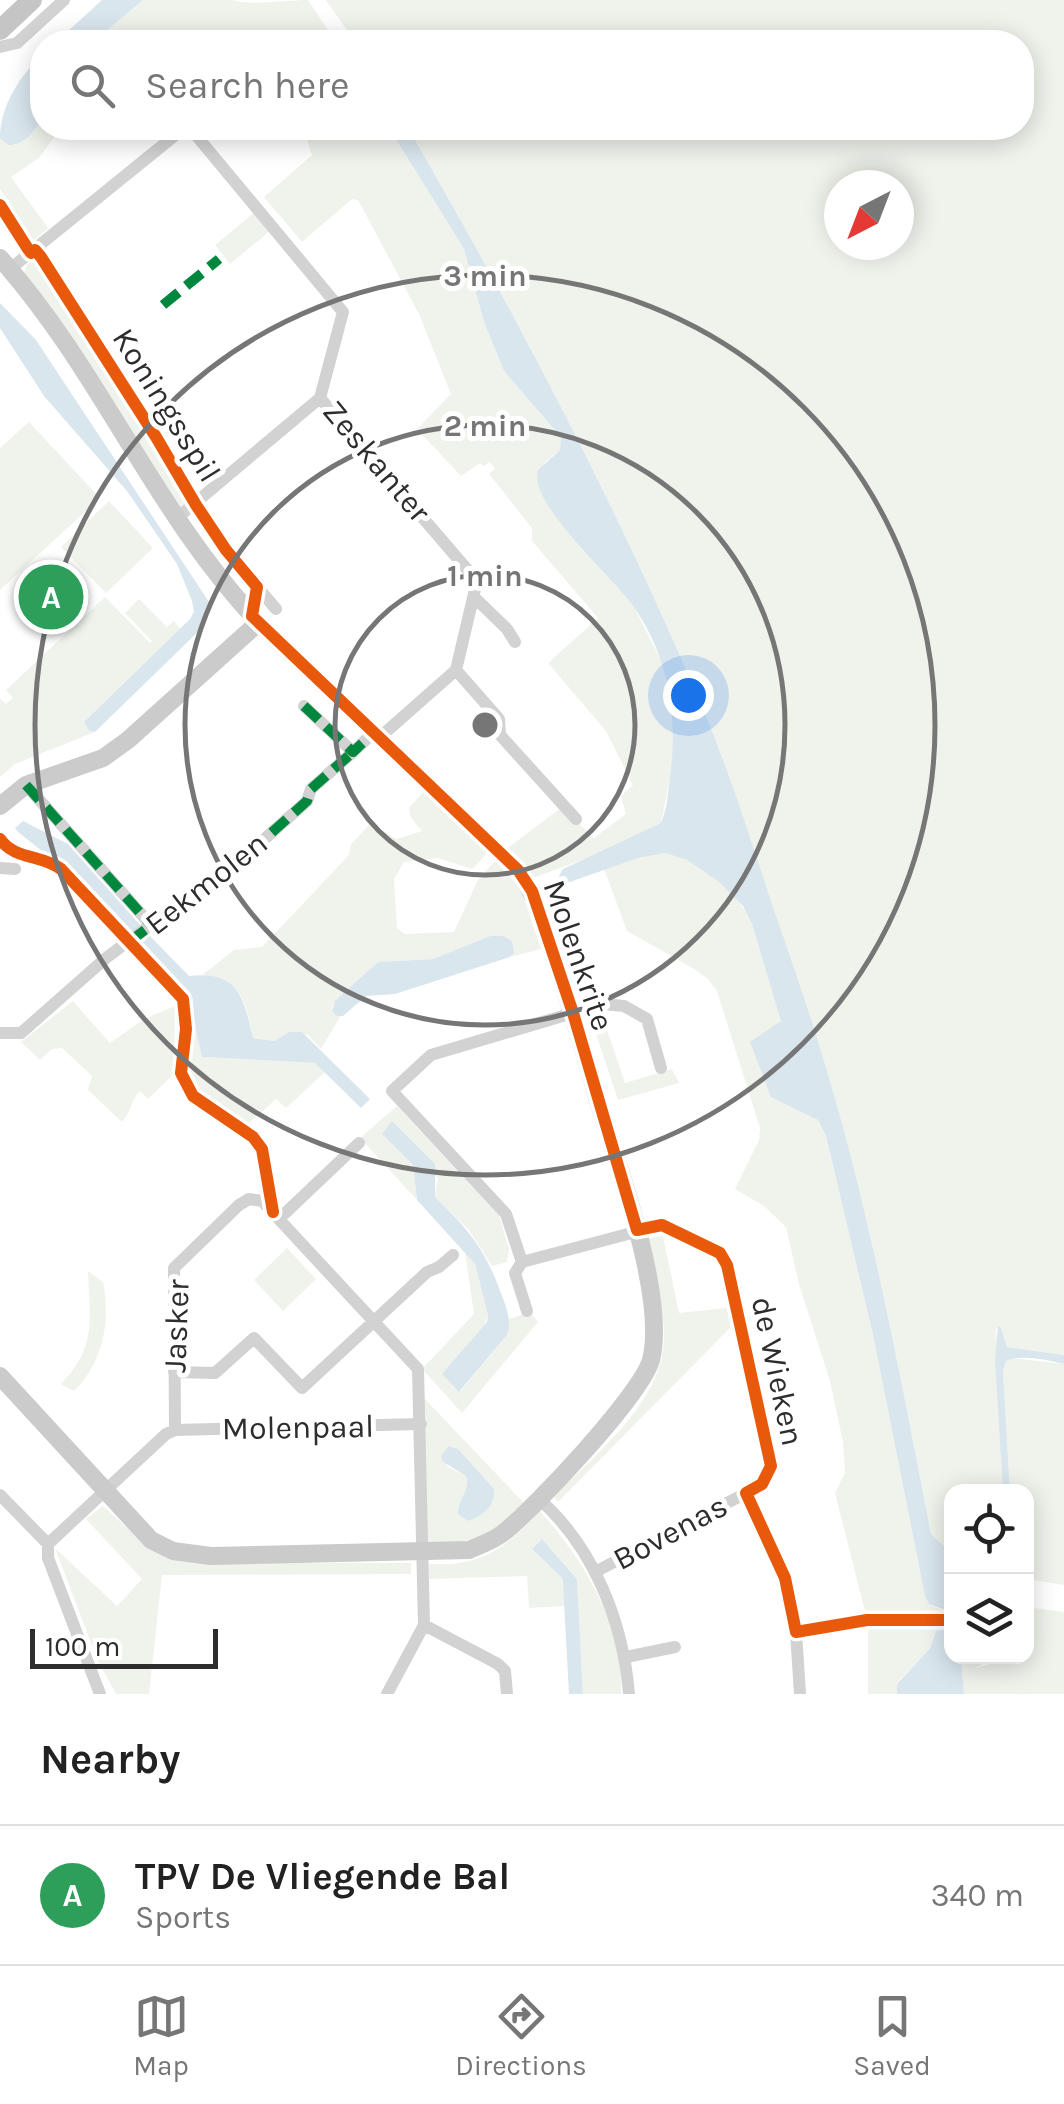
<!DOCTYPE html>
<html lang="en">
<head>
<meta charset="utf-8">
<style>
  :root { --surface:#fff; --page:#f2f2f2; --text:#222; --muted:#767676; --line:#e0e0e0; --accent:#767676 }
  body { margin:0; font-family:Karla,sans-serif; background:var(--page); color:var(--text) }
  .controls { position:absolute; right:30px; bottom:30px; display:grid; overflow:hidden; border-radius:20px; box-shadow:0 5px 25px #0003 }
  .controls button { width:90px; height:90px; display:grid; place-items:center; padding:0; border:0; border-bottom:2px solid var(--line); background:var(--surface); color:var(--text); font:50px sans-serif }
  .compass { position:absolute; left:824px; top:170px; width:90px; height:90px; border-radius:50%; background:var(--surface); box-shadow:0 5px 25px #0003; rotate:222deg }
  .scale { position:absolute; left:30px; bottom:25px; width:188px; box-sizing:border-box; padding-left:10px; border:5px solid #2d2d2d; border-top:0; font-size:28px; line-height:35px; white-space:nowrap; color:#2d2d2d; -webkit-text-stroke:8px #fff; paint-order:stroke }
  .you { position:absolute; left:688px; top:695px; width:35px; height:35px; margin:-25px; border:8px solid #fff; border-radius:50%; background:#1a73e8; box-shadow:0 0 0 15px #1a73e833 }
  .badge { display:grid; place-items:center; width:65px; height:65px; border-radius:50%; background:var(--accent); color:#fff; font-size:32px; font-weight:700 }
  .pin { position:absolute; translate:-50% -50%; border:5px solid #fff; box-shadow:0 2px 10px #0006 }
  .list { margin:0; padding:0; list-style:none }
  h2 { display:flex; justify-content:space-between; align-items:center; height:130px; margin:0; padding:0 40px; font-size:42px }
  h2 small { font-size:32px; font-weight:400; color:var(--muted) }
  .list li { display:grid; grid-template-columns:65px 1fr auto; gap:30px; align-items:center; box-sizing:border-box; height:140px; padding:0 40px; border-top:2px solid var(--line) }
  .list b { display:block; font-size:38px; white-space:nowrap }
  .list p { margin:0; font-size:32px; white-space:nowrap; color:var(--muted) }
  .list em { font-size:32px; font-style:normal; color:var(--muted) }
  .icon { flex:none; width:55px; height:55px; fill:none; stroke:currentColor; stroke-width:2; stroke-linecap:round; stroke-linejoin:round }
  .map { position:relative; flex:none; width:1064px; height:1694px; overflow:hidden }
  .search { position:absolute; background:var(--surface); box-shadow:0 5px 25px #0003; left:30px; right:30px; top:30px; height:110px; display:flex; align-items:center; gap:25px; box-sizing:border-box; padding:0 35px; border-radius:40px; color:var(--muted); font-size:38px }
  .sheet { height:270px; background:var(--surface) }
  nav { display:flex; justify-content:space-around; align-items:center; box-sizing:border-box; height:140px; border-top:2px solid var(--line); background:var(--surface); font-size:28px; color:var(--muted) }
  nav a { display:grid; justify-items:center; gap:5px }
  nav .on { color:var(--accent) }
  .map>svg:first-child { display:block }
  .green { fill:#f0f3ec; fill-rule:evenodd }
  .water { fill:#dae6ee }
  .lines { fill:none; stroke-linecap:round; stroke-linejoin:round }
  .street { stroke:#d2d2d2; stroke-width:12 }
  .secondary { stroke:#cbcbcb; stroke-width:18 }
  .primary { stroke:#c5c5c5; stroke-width:20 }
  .quiet { stroke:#00873e; stroke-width:10; stroke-dasharray:20 10; stroke-linecap:butt }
  .cycleway-casing { stroke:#fff; stroke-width:19 }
  .cycleway { stroke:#e8590c; stroke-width:12 }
  .ring { fill:none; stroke:#767676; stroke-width:5 }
  .labels { text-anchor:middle; stroke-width:10; stroke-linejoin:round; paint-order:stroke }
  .street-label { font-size:32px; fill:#2d2d2d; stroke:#fff }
  .centre { fill:#767676; stroke:#fff; stroke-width:5 }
  .ring-label { font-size:30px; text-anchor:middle; font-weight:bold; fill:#767676; stroke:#fff; stroke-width:10; stroke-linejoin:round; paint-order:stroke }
</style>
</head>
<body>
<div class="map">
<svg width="1064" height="1694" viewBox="0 0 1064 1694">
  <rect width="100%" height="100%" fill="#fff"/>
  <path class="green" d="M143,0H233C249,6 289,0 308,0L336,42H250L198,33L187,42H93Z
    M326,0H1064V1355L1007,1347L1001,1328L996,1329L1003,1491L952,1492L951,1553L931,1534C899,1368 868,1200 817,1039C802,990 785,943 769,895C748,830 727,765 700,702C616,504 515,314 408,128H1022V42H355ZM839,185H899V245H839Z
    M42,119V128H61L39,158L11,177L48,228L33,241L0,189V138L8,145H16Z
    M303,128H389L464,249L484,322L504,371L561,437L560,450L545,462L582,549L613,578L634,607L663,664L673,709L675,754L661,823L598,854L533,878L505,850L562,807L594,838L626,814L621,796L633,785L606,731L548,663L598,618L532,541V528L489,474L495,469L490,462L483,466L480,463L461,476L417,429L451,394L419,314L358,200L352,199L302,242L264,197L312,155Z
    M255,212L270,231L230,264L215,245Z
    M33,260H36L186,499L185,506L180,507L24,274L27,264Z
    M29,422L100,498L0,590V448Z
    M109,501L153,548L106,593L61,547Z
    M105,597L150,643L152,641L125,613L139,599L167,627L174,621L180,629L84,722L89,731L95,732L15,764L0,777V699L6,704L13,698L6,690Z
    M423,792L487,853L473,869L437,858L404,862L394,879L397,928L405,934L454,932L478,880L495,861L520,887L541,949L510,957L514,953L503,936H490L433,959L378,962L332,1006V1011L340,1017L321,1049L308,1035L289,1032L274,1041L253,1038C245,1001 245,983 202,975L234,950L262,947L349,855L351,844L370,824L397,839L422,831L411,818L409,808Z
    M666,853C701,859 739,893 752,924L810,1115L818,1120L826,1136L873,1335L925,1595L929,1604L942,1610L941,1616L866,1615L835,1493L845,1473L843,1442L830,1381L799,1284L786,1227L764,1206L735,1189L759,1140L760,1128L717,991L708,979L696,970L627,931L604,869L638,858Z
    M184,995L189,1001L202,1057L316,1063L325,1072L286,1108L276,1099L247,1125L223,1114L187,1080L183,1064L189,1028Z
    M73,1001L110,1043L144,1019L175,1006L174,1074L148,1099L140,1091C130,1101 132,1111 122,1122L88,1090L92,1076L62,1048L52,1049L40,1060L21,1042Z
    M601,1012L625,1083L672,1069L679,1083L618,1100L590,1016Z
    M397,1106L499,1215L509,1249L507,1262L492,1266L469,1230L435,1197L438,1178L382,1134L413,1165L417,1200L360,1138Z
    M663,1236L679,1313L727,1308L731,1327L558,1502L554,1497C595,1454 662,1403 664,1339C665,1306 652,1271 644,1239Z
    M287,1248L316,1279L283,1311L254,1280Z
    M465,1252L475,1264L488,1315L460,1392L507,1335L509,1319L530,1312L538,1322L462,1413L422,1369L474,1314Z
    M88,1271L103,1282C111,1321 103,1363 74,1391L61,1384C97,1346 90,1319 88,1271Z
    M1011,1358L1064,1364V1585L1027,1579L1026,1492L1010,1491V1488L1003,1371L1006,1361Z
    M424,1398L525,1504C491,1534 473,1544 427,1546ZM453,1446L494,1489C492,1507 485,1514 468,1521L458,1507L468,1488L466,1476L446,1466Z
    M103,1506L144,1543L207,1563H411V1574L162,1575L149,1694H116L98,1661L55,1548L117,1606L142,1579L86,1519Z
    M540,1511C585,1562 623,1624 621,1694H583L577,1579L542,1539L532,1549L562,1578L565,1606L529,1608L527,1576L429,1579V1564C483,1567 506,1547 540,1511Z
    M1027,1607L1064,1612V1694H964L961,1657H997L973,1669L1003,1660L1005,1657L1026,1656Z
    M951,1623V1629L934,1635L930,1648L897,1683V1694H868V1624Z"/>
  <path class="water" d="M102,0H143L93,42H56Z
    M42,55V119C34,131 24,146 8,145L0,138C0,106 20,76 42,55Z
    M389,128H408C515,313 616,504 700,702C727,765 748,830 769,895C785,942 802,990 817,1038C868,1200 899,1368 931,1534L951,1553V1612L929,1604L925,1596L873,1335L826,1136L818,1120L771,1097L750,1042L781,1021L752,924L743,906L718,881L687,860L666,853L638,858L567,883L559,876L563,869L661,823C667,809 668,794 670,778C678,719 670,661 636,610C616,579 527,504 538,470L560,450L561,437L504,371L484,322L464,249Z
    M0,303L36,340L209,602L204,626L95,732L89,731L84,722L190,619L194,612L192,601L177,564L127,491L44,396L0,328Z
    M23,821L68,844L140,925L127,937L61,866L18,832L15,828Z
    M150,936L189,976C240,970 244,1000 253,1038L274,1041L289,1032H302L370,1099L361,1108L315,1063L202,1057L189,1001L137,948Z
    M490,936H503L512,941L514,953L510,957L395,994L366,996L343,1016H337L332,1011L335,1001L378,962L433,959Z
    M392,1121L435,1164V1197C469,1230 486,1250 502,1296C507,1309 512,1322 507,1335L459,1392L442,1374L487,1322L488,1315L475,1264L417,1200L413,1165L382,1134Z
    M998,1326L1001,1328L1007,1347L1064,1355V1364C1046,1360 1022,1354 1006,1361L1003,1371L1010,1491H1003L995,1360Z
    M449,1446L458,1449L494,1489C496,1505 483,1516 468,1521L458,1514C457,1499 471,1491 466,1476L442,1461L441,1456Z
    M542,1539L577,1579L583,1694H569L563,1584L562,1578L532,1549Z
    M951,1629L952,1656L961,1657L964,1694H897V1684L930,1648L936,1631Z"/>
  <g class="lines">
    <path class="street" d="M0,47L17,43L64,0
      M190,128L343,312L320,398L477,581L456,670L379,738
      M35,250L105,354L226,550L276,609
      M10,269L184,128
      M176,519L320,398
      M475,598L507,629L515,642
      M456,670L499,719L500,735L576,819
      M304,706L353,752L373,733
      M26,785L151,925
      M0,868L15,869
      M0,1033H21L106,958L260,843L307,801L311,789L353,752
      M279,1219L359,1143
      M522,1262L515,1273L527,1311
      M174,1372L215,1373L254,1338L302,1388L427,1272L439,1267L453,1255
      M175,1430L421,1424
      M746,1493L785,1578L796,1632L800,1694
      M0,1495L48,1544V1558L100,1694
      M538,1498C594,1547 623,1622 629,1694
      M48,1544L166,1434L175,1430L174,1268L239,1205L249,1199L262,1201L418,1369L424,1625L387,1694
      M595,1572L746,1493C764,1483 773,1475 768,1453L727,1265L720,1253L662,1225L522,1262L506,1214L392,1091L431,1055L603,1004L624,1006L647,1019L661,1068
      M424,1625L498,1664L505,1671L507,1694
      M796,1632L867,1620H952
      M626,1657L675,1647"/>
    <path class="secondary" d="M0,258C102,372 157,519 265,629L518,870C536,896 544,925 553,954C570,1003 584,1051 598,1100C617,1164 667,1297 651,1360C641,1395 534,1509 503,1533C493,1541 480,1545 469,1550L211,1556L173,1551L151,1540L0,1376
      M0,806L26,785L103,758L128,740L258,623"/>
    <path class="primary" d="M0,30L32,0"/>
    <path class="quiet" d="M163,305L219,259
      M304,706L353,752L373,733
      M26,785L151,925
      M129,942L260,843L307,801L311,789L353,752"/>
    <g class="cycleway-casing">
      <path id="cycleway" d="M0,205L28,249L31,253L35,250L41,257L156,437L196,505L226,550L257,587L252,616L518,870L532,891L573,1013L637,1230L662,1225L720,1253L727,1265L771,1466L762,1484L746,1493L785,1578L796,1632L867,1620H952
        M0,839C15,860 40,854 61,869L183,999L186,1029L181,1073L193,1096L253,1137L262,1149L273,1212"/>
    </g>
    <use href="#cycleway" class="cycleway"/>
  </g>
  <g class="ring">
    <circle cx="485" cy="725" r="150"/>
    <circle cx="485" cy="725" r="300"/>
    <circle cx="485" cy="725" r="450"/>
  </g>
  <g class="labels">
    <g class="street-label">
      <text transform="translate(167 405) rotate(58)" y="11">Koningsspil</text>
      <text transform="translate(377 461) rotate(50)" y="11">Zeskanter</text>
      <text transform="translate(206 883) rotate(-38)" y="11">Eekmolen</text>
      <text transform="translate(579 955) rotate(71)" y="11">Molenkrite</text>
      <text transform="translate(176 1326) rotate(-88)" y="11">Jasker</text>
      <text transform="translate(778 1371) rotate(78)" y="11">de Wieken</text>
      <text transform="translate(298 1427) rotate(-1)" y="11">Molenpaal</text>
      <text transform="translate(670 1532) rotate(-28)" y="11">Bovenas</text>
    </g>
  </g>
  <circle cx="485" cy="725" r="15" class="centre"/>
  <g class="ring-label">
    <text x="485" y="286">3 min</text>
    <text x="485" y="436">2 min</text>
    <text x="485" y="586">1 min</text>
  </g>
</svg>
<div class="controls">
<button><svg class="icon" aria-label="locate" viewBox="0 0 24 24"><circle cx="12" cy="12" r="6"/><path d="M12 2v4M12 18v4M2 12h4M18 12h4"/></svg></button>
<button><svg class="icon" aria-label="layers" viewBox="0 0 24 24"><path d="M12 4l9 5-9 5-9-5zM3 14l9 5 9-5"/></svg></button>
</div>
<svg class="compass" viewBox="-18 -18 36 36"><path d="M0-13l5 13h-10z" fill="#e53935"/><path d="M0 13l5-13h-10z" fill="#767676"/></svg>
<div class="scale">100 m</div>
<div class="you"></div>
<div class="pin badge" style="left:51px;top:597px;background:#2e9e5b">A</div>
<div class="search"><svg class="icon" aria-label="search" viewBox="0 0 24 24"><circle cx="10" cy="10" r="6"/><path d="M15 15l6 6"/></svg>Search here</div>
</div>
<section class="sheet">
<h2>Nearby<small></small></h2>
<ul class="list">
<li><span class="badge" style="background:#2e9e5b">A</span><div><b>TPV De Vliegende Bal</b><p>Sports</p></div><em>340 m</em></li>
</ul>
</section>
<nav>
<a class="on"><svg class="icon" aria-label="map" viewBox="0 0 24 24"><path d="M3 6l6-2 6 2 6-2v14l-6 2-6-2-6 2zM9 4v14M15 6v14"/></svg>Map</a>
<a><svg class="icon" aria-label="directions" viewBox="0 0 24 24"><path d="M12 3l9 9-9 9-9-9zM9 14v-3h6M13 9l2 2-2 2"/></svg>Directions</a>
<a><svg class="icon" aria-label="saved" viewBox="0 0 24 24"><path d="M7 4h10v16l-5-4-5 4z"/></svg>Saved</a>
</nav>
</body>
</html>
